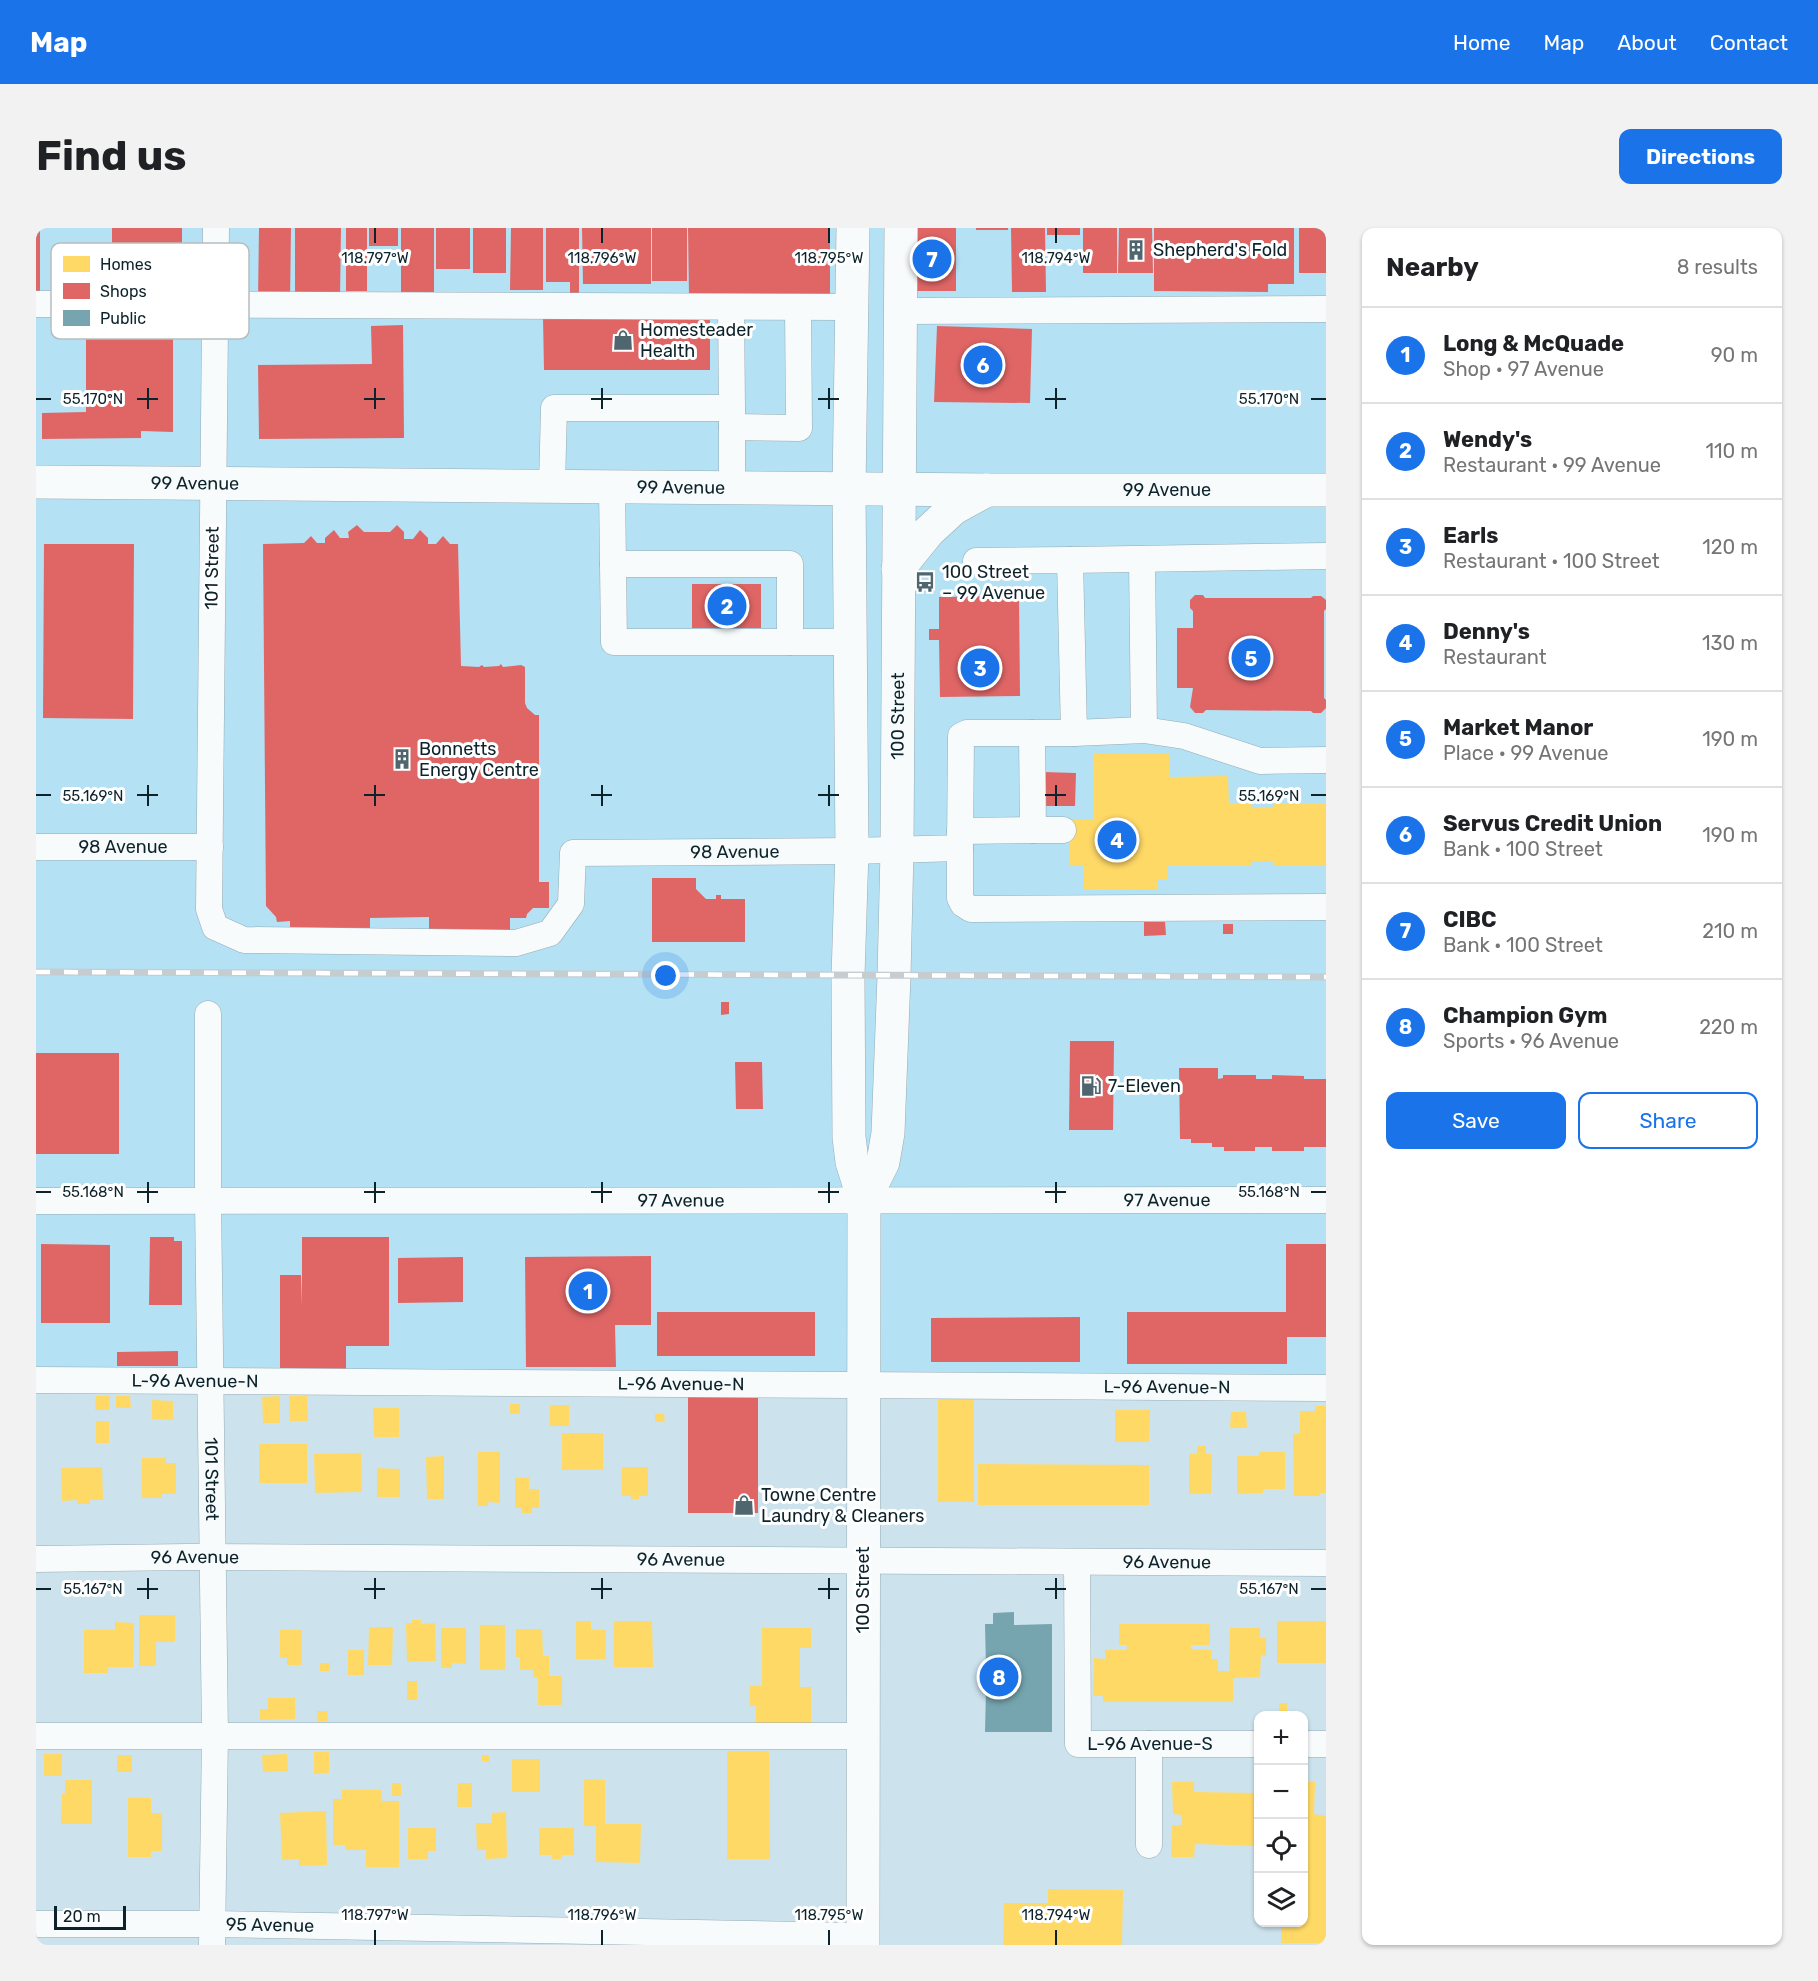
<!DOCTYPE html>
<html lang="en">
<head>
<meta charset="utf-8">
<style>
  :root { --surface:#fff; --page:#f2f2f2; --text:#202124; --muted:#757577; --line:#e0e0e0; --accent:#1a73e8 }
  body { margin:0; font-family:Rubik,sans-serif; background:var(--page); color:var(--text) }
  .controls { position:absolute; right:18px; bottom:18px; display:grid; overflow:hidden; border-radius:12px; box-shadow:0 2px 4px #0004 }
  .controls button { width:54px; height:54px; display:grid; place-items:center; padding:0; border:0; border-bottom:2px solid var(--line); background:var(--surface); color:var(--text); font:30px sans-serif }
  .scale { position:absolute; left:18px; bottom:15px; width:72px; box-sizing:border-box; padding-left:6px; border:3px solid #0d232b; border-top:0; font-size:16px; line-height:21px; white-space:nowrap; color:#0d232b; -webkit-text-stroke:4px #fff; paint-order:stroke }
  .you { position:absolute; left:630px; top:748px; width:21px; height:21px; margin:-15px; border:4px solid #fff; border-radius:50%; background:#1a73e8; box-shadow:0 0 0 9px #1a73e833 }
  .badge { display:grid; place-items:center; width:39px; height:39px; border-radius:50%; background:var(--accent); color:#fff; font-size:20px; font-weight:700 }
  .pin { position:absolute; translate:-50% -50%; border:3px solid #fff; box-shadow:0 2px 6px #0006 }
  .list { margin:0; padding:0; list-style:none }
  h2 { display:flex; justify-content:space-between; align-items:center; height:78px; margin:0; padding:0 24px; font-size:26px }
  h2 small { font-size:20px; font-weight:400; color:var(--muted) }
  .list li { display:grid; grid-template-columns:39px 1fr auto; gap:18px; align-items:center; box-sizing:border-box; height:96px; padding:0 24px; border-top:2px solid var(--line) }
  .list b { display:block; font-size:22px; white-space:nowrap }
  .list p { margin:0; font-size:20px; white-space:nowrap; color:var(--muted) }
  .list em { font-size:20px; font-style:normal; color:var(--muted) }
  .actions { display:flex; gap:12px; padding:18px 24px }
  .actions a { flex:1; padding:14px 0; border:2px solid var(--accent); border-radius:12px; text-align:center; font-size:21px; color:var(--accent) }
  .actions .main { background:var(--accent); color:#fff }
  .icon { flex:none; width:33px; height:33px; fill:none; stroke:currentColor; stroke-width:2; stroke-linecap:round; stroke-linejoin:round }
  .map { position:relative; flex:none; width:1290px; height:1717px; overflow:hidden; border-radius:12px }
  header { display:flex; align-items:center; gap:36px; box-sizing:border-box; height:84px; padding:0 30px; background:var(--accent); color:#fff }
  header strong { font-size:28px }
  nav { display:flex; gap:33px; margin-inline-start:auto; font-size:21px }
  .intro { display:flex; align-items:center; justify-content:space-between; box-sizing:border-box; height:144px; padding:0 36px }
  h1 { margin:0; font-size:42px }
  .button { padding:15px 27px; border-radius:12px; background:var(--accent); color:#fff; font-size:21px; font-weight:700 }
  main { display:flex; gap:36px; padding:0 36px }
  aside { flex:1; background:var(--surface); border-radius:12px; box-shadow:0 2px 4px #0004 }
  .map>svg:first-child { display:block }
  .built { fill:#b4e1f4 }
  .homes { fill:#ffd966 }
  .shops { fill:#e06666 }
  .public { fill:#76a5af }
  .lines { fill:none; stroke-linecap:round; stroke-linejoin:round }
  .minor-casing { stroke:#97abb4; stroke-width:27 }
  .major-casing { stroke:#97abb4; stroke-width:34 }
  .minor { stroke:#f7fbfc; stroke-width:26 }
  .major { stroke:#f7fbfc; stroke-width:33 }
  .rail-casing { stroke:#c6cdd0; stroke-width:7 }
  .rail { stroke:#fff; stroke-width:4.5; stroke-dasharray:14; stroke-linecap:butt }
  .ticks { fill:none; stroke:#0d232b; stroke-width:2 }
  .labels { text-anchor:middle; stroke-width:6; stroke-linejoin:round; paint-order:stroke }
  .poi-label { font-size:18px; fill:#0d232b; stroke:#fff; text-anchor:start }
  .street-label { font-size:18px; fill:#0d232b; stroke:#fff }
  .key { fill:#fff; stroke:#b6bdbf; stroke-width:1.5 }
  .key-label { font-size:16px; fill:#0d232b }
  .ticks-label { font-size:15px; text-anchor:middle; fill:#0d232b; stroke:#fff; stroke-width:6; stroke-linejoin:round; paint-order:stroke }
</style>
</head>
<body>
<header>
<strong>Map</strong>
<nav><a>Home</a><a>Map</a><a>About</a><a>Contact</a></nav>
</header>
<div class="intro"><h1>Find us</h1><a class="button">Directions</a></div>
<main>
<div class="map">
<svg width="1290" height="1717" viewBox="0 0 1290 1717">
  <rect width="100%" height="100%" fill="#cce3ee"/>
  <path class="built" d="M0,0H1290V1160L0,1154Z"/>
  <path class="homes" d="M1057,526H1133L1134,549L1192,548L1193,576L1215,575V579H1238V575H1290V638H1238V634L1215,633V638H1132V652H1122L1121,662H1048L1047,637H1034V592H1058Z
    M902,1165H938V1274H902Z
    M60,1168H74L73,1182H59Z
    M80,1168H94L95,1180H80Z
    M244,1168V1195H227L226,1169Z
    M253,1168H271L272,1193H254Z
    M116,1172L137,1173V1192L116,1191Z
    M474,1176H484V1186H474Z
    M514,1177H533V1198H514Z
    M1279,1178H1290V1265H1283L1284,1268H1258L1257,1206H1264V1183H1279Z
    M337,1180H363V1209H338Z
    M1079,1182H1114L1113,1214H1079Z
    M1195,1184H1210L1211,1200H1194Z
    M619,1186H628L629,1194H619Z
    M60,1193H73V1215H60Z
    M526,1205H567V1242H526Z
    M223,1216H271V1255H223Z
    M1161,1218H1170V1226H1176L1175,1266H1153V1226H1161Z
    M442,1224H464V1275L452,1274V1278H442Z
    M1223,1224H1249V1261H1227V1265L1201,1266V1228H1223Z
    M325,1225L326,1264L279,1265L278,1226Z
    M408,1228V1271H391L390,1229Z
    M106,1230H130V1235H140V1266H126V1270H106Z
    M942,1236L1113,1237V1277H942Z
    M66,1239L67,1272H54V1276H41V1272L26,1273L25,1240Z
    M586,1239H612V1268H603V1271H595V1268H586Z
    M341,1240L364,1241V1269H341Z
    M479,1250H493V1261H503V1280H496V1285H486V1280H479Z
    M103,1387H139V1414H120V1438H103Z
    M376,1392H385V1396L399,1395L400,1433L371,1434L370,1395H376Z
    M540,1393H555V1402H570V1431H540Z
    M578,1393H616L617,1439H578Z
    M1241,1393H1290V1435H1241Z
    M79,1394L98,1395L97,1439H72V1445H48V1402H79Z
    M1083,1396H1174V1417H1155V1421L1176,1422L1175,1431H1182V1443H1193L1194,1400H1224V1410H1230V1428L1225,1427L1224,1449L1197,1450V1474H1067V1468H1057L1058,1430L1069,1431V1422H1091V1417H1083Z
    M444,1397H469V1442H444Z
    M333,1399H357L356,1437H332Z
    M405,1400H430V1436L416,1435V1440H405Z
    M726,1400H775V1420H764V1459H775V1496H720V1478H714V1458H726Z
    M480,1401H506L507,1428H513V1448H526V1477H502V1449H497V1442H484V1429H480Z
    M244,1402H266V1437H251V1430H244Z
    M312,1422H328V1447H312Z
    M284,1435H294V1443H284Z
    M371,1453H381V1472H371Z
    M232,1470H259V1491L224,1492V1481H232Z
    M1243,1475H1251V1483H1243Z
    M281,1483H291L292,1493L282,1494Z
    M691,1523H733L734,1631H691Z
    M278,1524H293V1545L278,1546Z
    M8,1526H26V1548H8Z
    M251,1526L252,1543L227,1544L226,1527Z
    M81,1527H96V1544H81Z
    M446,1527H453V1534L446,1533Z
    M476,1531H504V1564H476Z
    M548,1551L569,1552V1596H605L604,1635L560,1634V1598H548Z
    M29,1552H56V1596H25L26,1566H29Z
    M1136,1554H1158V1564L1222,1565V1618L1159,1616L1158,1629H1135L1136,1597H1146V1587L1137,1586Z
    M1268,1554H1279L1278,1586L1290,1588V1715H1245V1694H1268Z
    M356,1555H365V1568H356Z
    M422,1555H436V1579H421Z
    M306,1562H345L346,1573H363V1639H330V1622H309V1617H297V1571H306Z
    M92,1570H115V1585H126V1623H115V1629H92Z
    M290,1583L291,1637L263,1638V1631L246,1632L244,1585Z
    M470,1584L471,1630L450,1631V1622H441L440,1595H456V1585Z
    M372,1600H400V1623H392V1631H372Z
    M503,1600H538V1627H526V1631H516V1627H503Z
    M1012,1661L1087,1662L1086,1717H967L968,1675H1012Z"/>
  <path class="shops" d="M0,0H4V72H0Z
    M76,0H146V34H76Z
    M223,0H255L254,74L222,73Z
    M259,0H305L304,71H259Z
    M310,0H331V63H310Z
    M333,0H362V18H333Z
    M365,0H398V67H365Z
    M400,0H434V41H400Z
    M437,0H470V45H437Z
    M475,0H507V62H474Z
    M510,0H543V68H534V54H510Z
    M546,0H615V56H547Z
    M616,0H651V53H616Z
    M652,0H794V70L653,69Z
    M872,0H920V63H872Z
    M940,0H972V2H940Z
    M975,0H1009L1010,64H976Z
    M1011,0H1044V7H1011Z
    M1047,0H1081V45H1047Z
    M1083,0H1116L1117,45H1082Z
    M1118,0H1258V56H1232V64L1118,63Z
    M1263,0H1290V45H1263Z
    M68,89H137V204L105,203V210L6,211V185L50,184V107H68Z
    M507,89H674V142H508Z
    M367,97L368,210L223,211L222,137L336,136L335,98Z
    M901,98L996,101L994,175L898,174Z
    M321,297L328,304H354L361,297L368,304V311H377L384,302L392,310V316H400L407,308L414,316H422L425,438L443,439L446,437L448,439L463,438L465,436L467,439L485,437L489,439V475L491,480L499,487H503V654H513V680H497L491,686L490,690H474V707L393,706V689L334,690V706L254,707V693L241,694L240,689L230,678L227,316L268,315L275,308L281,315H289V310L298,302L304,310H313L312,304Z
    M8,316H98L97,491L7,490Z
    M656,356H725V400H656Z
    M1159,367H1167L1169,370H1275L1277,368H1285L1290,372V381L1288,383V470L1290,472V480L1285,485H1277L1275,483L1170,482L1167,485H1159L1154,479L1157,460H1141V400H1157V383L1154,380V372Z
    M983,368L984,468L904,469L903,412H893V401H903V369Z
    M1007,544L1040,545L1039,578H1007Z
    M616,650H660V661L670,671H680V667H685V671H709V714H616Z
    M1108,694H1129L1130,707L1108,708Z
    M1187,696H1197V706H1187Z
    M685,774H693V786L685,787Z
    M1034,813H1078L1077,902H1033Z
    M0,825H83V926H0Z
    M699,834H726L727,881H700Z
    M1143,840H1182V851L1187,850V847H1220V851H1236V847L1268,848V851H1290V919H1268V923H1236V919H1219V923H1188V919H1176V915H1155V911H1144Z
    M114,1009H138V1013H146V1077H113Z
    M266,1009H353V1118H310V1141H244V1047H265L266,1077Z
    M5,1016L74,1017V1095H5Z
    M1250,1016H1290V1109H1251V1136H1091V1084H1250Z
    M615,1028V1097H579L580,1139H490L489,1029Z
    M427,1029V1074L362,1075V1030Z
    M621,1084H779V1128H621Z
    M1044,1089V1134H895V1090Z
    M142,1123V1138H81V1124Z
    M652,1165H722V1285H652Z"/>
  <path class="public" d="M978,1384V1397L1016,1396V1504H949L950,1461L946,1449L950,1440L949,1396H957V1385Z"/>
  <g class="lines">
    <g class="minor-casing">
      <g id="minor">
        <path id="s1" d="M180,0L173,681L179,699L208,712L480,715L514,705L535,676L537,625L816,623L924,620L925,508L931,505H1038"/>
        <path d="M0,76L816,79"/>
        <path d="M865,83L1290,81"/>
        <path d="M696,199L763,200L762,79"/>
        <path d="M516,258L518,180H696L695,79"/>
        <path d="M576,259L578,414H814"/>
        <path d="M696,260V183"/>
        <path d="M1106,331L1108,502"/>
        <path d="M1034,332L1290,328"/>
        <path d="M940,333L1034,332L1038,505L1108,502L1148,508L1224,533L1290,532"/>
        <path d="M577,336H754V414"/>
        <path d="M996,505L997,602H1027"/>
        <path d="M924,603L997,602"/>
        <path id="s2" d="M0,619H174"/>
        <path d="M924,620V670L927,676L935,681L1290,679"/>
        <path id="s3" d="M172,786V972L179,1507L176,1717"/>
        <path id="s4" d="M0,973L1290,972"/>
        <path id="s5" d="M0,1152L1290,1160"/>
        <path id="s6" d="M0,1331L152,1329L1290,1335"/>
        <path id="s7" d="M1041,1334L1042,1516H1222"/>
        <path d="M0,1508H828"/>
        <path d="M1113,1516V1617"/>
        <path d="M1268,1516H1290"/>
        <path id="s8" d="M0,1696H176L827,1708"/>
      </g>
    </g>
    <g class="major-casing">
      <g id="major">
        <path d="M817,0L813,261L816,623L812,748L813,909L816,934L828,972L827,1717"/>
        <path id="s9" d="M0,254L952,262H1290"/>
        <path d="M862,341L892,304L918,280L951,262"/>
        <path id="s10" d="M828,972L847,934L852,905L858,748L861,623L865,0"/>
      </g>
    </g>
    <use href="#minor" class="minor"/>
    <use href="#major" class="major"/>
    <g class="rail-casing">
      <path id="rail" d="M0,744L1290,749"/>
    </g>
    <use href="#rail" class="rail"/>
  </g>
  <path class="ticks" d="M339,0V15M566,0V15M793,0V15M1020,0V15M112,160V181M339,160V181M566,160V181M793,160V181M1020,160V181M0,171H15M101,171H122M328,171H349M555,171H576M782,171H803M1009,171H1030M1275,171H1290M112,557V578M339,557V578M566,557V578M793,557V578M1020,557V578M0,567H15M101,567H122M328,567H349M555,567H576M782,567H803M1009,567H1030M1275,567H1290M112,954V975M339,954V975M566,954V975M793,954V975M1020,954V975M0,964H15M101,964H122M328,964H349M555,964H576M782,964H803M1009,964H1030M1275,964H1290M112,1350V1371M339,1350V1371M566,1350V1371M793,1350V1371M1020,1350V1371M0,1361H15M101,1361H122M328,1361H349M555,1361H576M782,1361H803M1009,1361H1030M1275,1361H1290M339,1702V1717M566,1702V1717M793,1702V1717M1020,1702V1717"/>
  <defs>
    <g id="building-bare" transform="scale(1.62)"><path d="M-4-6H4V6H1V3H-1V6H-4ZM-2.5-4.3h1.7v1.8h-1.7ZM.8-4.3h1.7v1.8H.8ZM-2.5-1h1.7V.8h-1.7ZM.8-1h1.7V.8H.8Z" fill="#50666f" stroke="#fff" stroke-width="2.5" paint-order="stroke"/></g>
    <g id="shop-bare" transform="scale(1.62)"><path d="M-5-2.5h2.3a2.7 3.5 0 0 1 5.4 0H5L5.5 6h-11ZM-1.5-2.5h3a1.5 2.3 0 0 0-3 0Z" fill="#50666f" stroke="#fff" stroke-width="2.5" paint-order="stroke"/></g>
    <g id="bus-bare" transform="scale(1.62)"><path d="M-5-6H5V4H4V6H2V4H-2V6H-4V4H-5ZM-3.5-4V0h7V-4ZM-3.5 1.2v1.5H-2V1.2ZM2 1.2v1.5H3.5V1.2Z" fill="#50666f" stroke="#fff" stroke-width="2.5" paint-order="stroke"/></g>
    <g id="fuel-bare" transform="scale(1.62)"><path d="M-5.5-6h7V0h2V4h1.3V-2.5L3-4.5l.8-.8L6-3V5H2.5V1h-1V6h-7ZM-4.2-4.7v3.2H.2V-4.7Z" fill="#50666f" stroke="#fff" stroke-width="2.5" paint-order="stroke"/></g>
  </defs>
  <g fill-rule="evenodd">
    <use href="#building-bare" x="1100" y="22"/>
    <use href="#shop-bare" x="587" y="112"/>
    <use href="#bus-bare" x="889" y="354"/>
    <use href="#building-bare" x="366" y="531"/>
    <use href="#fuel-bare" x="1055" y="858"/>
    <use href="#shop-bare" x="708" y="1277"/>
  </g>
  <g class="labels">
    <g class="poi-label">
      <text x="1117" y="28">Shepherd's Fold</text>
      <text x="604" y="108">Homesteader<tspan x="604" dy="21">Health</tspan></text>
      <text x="906" y="350">100 Street<tspan x="906" dy="21">– 99 Avenue</tspan></text>
      <text x="383" y="527">Bonnetts<tspan x="383" dy="21">Energy Centre</tspan></text>
      <text x="1072" y="864">7-Eleven</text>
      <text x="725" y="1273">Towne Centre<tspan x="725" dy="21">Laundry &amp; Cleaners</tspan></text>
    </g>
    <g class="street-label">
      <text dy="6" stroke="none"><textPath href="#s9" startOffset="159">99 Avenue</textPath></text>
      <text dy="6" stroke="none"><textPath href="#s9" startOffset="645">99 Avenue</textPath></text>
      <text dy="6" stroke="none"><textPath href="#s9" startOffset="1131">99 Avenue</textPath></text>
      <text transform="translate(176 340) rotate(-89)" y="6">101 Street</text>
      <text dy="6" stroke="none"><textPath href="#s10" startOffset="489">100 Street</textPath></text>
      <text dy="6" stroke="none"><textPath href="#s2" startOffset="87">98 Avenue</textPath></text>
      <text dy="6" stroke="none"><textPath href="#s1" startOffset="1288">98 Avenue</textPath></text>
      <text dy="6" stroke="none"><textPath href="#s4" startOffset="645">97 Avenue</textPath></text>
      <text dy="6" stroke="none"><textPath href="#s4" startOffset="1131">97 Avenue</textPath></text>
      <text dy="6" stroke="none"><textPath href="#s5" startOffset="159">L-96 Avenue-N</textPath></text>
      <text dy="6" stroke="none"><textPath href="#s5" startOffset="645">L-96 Avenue-N</textPath></text>
      <text dy="6" stroke="none"><textPath href="#s5" startOffset="1131">L-96 Avenue-N</textPath></text>
      <text dy="6" stroke="none"><textPath href="#s3" startOffset="465">101 Street</textPath></text>
      <text dy="6" stroke="none"><textPath href="#s6" startOffset="159">96 Avenue</textPath></text>
      <text dy="6" stroke="none"><textPath href="#s6" startOffset="645">96 Avenue</textPath></text>
      <text dy="6" stroke="none"><textPath href="#s6" startOffset="1131">96 Avenue</textPath></text>
      <text transform="translate(827 1362) rotate(-90)" y="6">100 Street</text>
      <text dy="6" stroke="none"><textPath href="#s7" startOffset="254">L-96 Avenue-S</textPath></text>
      <text dy="6" stroke="none"><textPath href="#s8" startOffset="234">95 Avenue</textPath></text>
    </g>
  </g>
  <rect x="15" y="15" width="198" height="96" rx="9" class="key"/>
  <rect x="27" y="28" width="27" height="16" fill="#ffd966"/>
  <rect x="27" y="55" width="27" height="16" fill="#e06666"/>
  <rect x="27" y="82" width="27" height="16" fill="#76a5af"/>
  <g class="key-label">
    <text x="64" y="42">Homes</text>
    <text x="64" y="69">Shops</text>
    <text x="64" y="96">Public</text>
  </g>
  <g class="ticks-label">
    <text x="339" y="35">118.797°W</text>
    <text x="566" y="35">118.796°W</text>
    <text x="793" y="35">118.795°W</text>
    <text x="1020" y="35">118.794°W</text>
    <text x="57" y="176">55.170°N</text>
    <text x="1233" y="176">55.170°N</text>
    <text x="57" y="573">55.169°N</text>
    <text x="1233" y="573">55.169°N</text>
    <text x="57" y="969">55.168°N</text>
    <text x="1233" y="969">55.168°N</text>
    <text x="57" y="1366">55.167°N</text>
    <text x="1233" y="1366">55.167°N</text>
    <text x="339" y="1692">118.797°W</text>
    <text x="566" y="1692">118.796°W</text>
    <text x="793" y="1692">118.795°W</text>
    <text x="1020" y="1692">118.794°W</text>
  </g>
</svg>
<div class="controls">
<button>+</button>
<button>−</button>
<button><svg class="icon" aria-label="locate" viewBox="0 0 24 24"><circle cx="12" cy="12" r="6"/><path d="M12 2v4M12 18v4M2 12h4M18 12h4"/></svg></button>
<button><svg class="icon" aria-label="layers" viewBox="0 0 24 24"><path d="M12 4l9 5-9 5-9-5zM3 14l9 5 9-5"/></svg></button>
</div>
<div class="scale">20 m</div>
<div class="you"></div>
<div class="pin badge" style="left:552px;top:1063px">1</div>
<div class="pin badge" style="left:691px;top:378px">2</div>
<div class="pin badge" style="left:944px;top:440px">3</div>
<div class="pin badge" style="left:1081px;top:612px">4</div>
<div class="pin badge" style="left:1215px;top:430px">5</div>
<div class="pin badge" style="left:947px;top:137px">6</div>
<div class="pin badge" style="left:896px;top:31px">7</div>
<div class="pin badge" style="left:963px;top:1449px">8</div>
</div>
<aside>
<h2>Nearby<small>8 results</small></h2>
<ul class="list">
<li><span class="badge">1</span><div><b>Long &amp; McQuade</b><p>Shop · 97 Avenue</p></div><em>90 m</em></li>
<li><span class="badge">2</span><div><b>Wendy's</b><p>Restaurant · 99 Avenue</p></div><em>110 m</em></li>
<li><span class="badge">3</span><div><b>Earls</b><p>Restaurant · 100 Street</p></div><em>120 m</em></li>
<li><span class="badge">4</span><div><b>Denny's</b><p>Restaurant</p></div><em>130 m</em></li>
<li><span class="badge">5</span><div><b>Market Manor</b><p>Place · 99 Avenue</p></div><em>190 m</em></li>
<li><span class="badge">6</span><div><b>Servus Credit Union</b><p>Bank · 100 Street</p></div><em>190 m</em></li>
<li><span class="badge">7</span><div><b>CIBC</b><p>Bank · 100 Street</p></div><em>210 m</em></li>
<li><span class="badge">8</span><div><b>Champion Gym</b><p>Sports · 96 Avenue</p></div><em>220 m</em></li>
</ul>
<div class="actions"><a class="main">Save</a><a>Share</a></div>
</aside>
</main>
</body>
</html>
